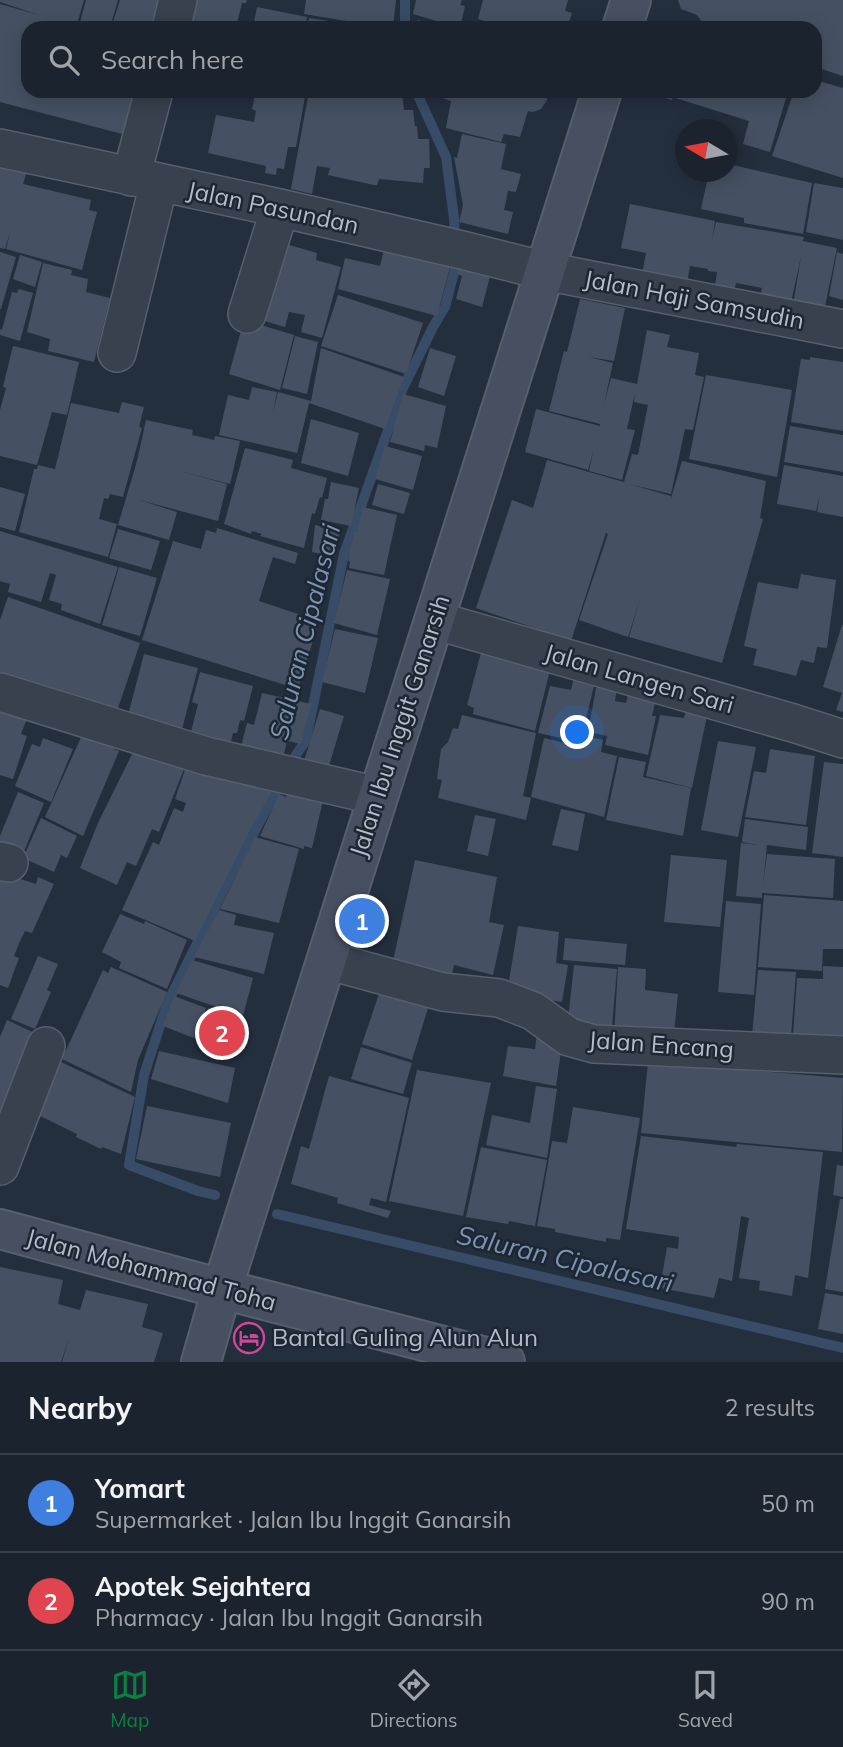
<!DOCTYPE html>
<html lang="en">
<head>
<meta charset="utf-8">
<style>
  :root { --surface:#1b232e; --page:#282f3a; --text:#f1f3f6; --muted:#a0a4aa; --line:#39404a; --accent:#0b8043 }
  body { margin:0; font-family:Mulish,sans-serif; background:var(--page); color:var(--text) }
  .compass { position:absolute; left:675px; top:119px; width:63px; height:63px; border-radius:50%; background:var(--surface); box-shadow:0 4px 18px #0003; rotate:280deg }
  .you { position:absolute; left:578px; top:733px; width:24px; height:24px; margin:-18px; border:5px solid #fff; border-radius:50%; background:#1a73e8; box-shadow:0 0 0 10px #1a73e833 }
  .badge { display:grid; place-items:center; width:46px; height:46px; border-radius:50%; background:var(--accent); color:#fff; font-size:23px; font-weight:700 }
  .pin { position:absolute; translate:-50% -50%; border:4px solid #fff; box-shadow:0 2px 7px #0006 }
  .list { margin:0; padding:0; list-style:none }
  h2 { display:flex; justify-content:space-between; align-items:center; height:91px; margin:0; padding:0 28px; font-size:30px }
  h2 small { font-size:23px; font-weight:400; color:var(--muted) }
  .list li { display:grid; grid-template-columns:46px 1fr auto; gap:21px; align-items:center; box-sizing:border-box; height:98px; padding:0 28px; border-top:2px solid var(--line) }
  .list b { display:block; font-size:26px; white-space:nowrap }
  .list p { margin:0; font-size:23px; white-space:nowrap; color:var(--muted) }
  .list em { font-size:23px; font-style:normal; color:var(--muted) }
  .icon { flex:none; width:38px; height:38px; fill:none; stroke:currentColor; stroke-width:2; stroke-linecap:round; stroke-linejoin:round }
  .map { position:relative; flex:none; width:843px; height:1362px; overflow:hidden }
  .search { position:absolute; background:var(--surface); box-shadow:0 4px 18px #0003; left:21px; right:21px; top:21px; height:77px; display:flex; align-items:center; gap:18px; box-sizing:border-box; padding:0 24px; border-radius:21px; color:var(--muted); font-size:26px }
  .sheet { height:287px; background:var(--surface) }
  nav { display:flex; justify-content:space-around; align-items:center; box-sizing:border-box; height:98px; border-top:2px solid var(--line); background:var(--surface); font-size:19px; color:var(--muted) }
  nav a { display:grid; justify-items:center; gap:4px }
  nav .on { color:var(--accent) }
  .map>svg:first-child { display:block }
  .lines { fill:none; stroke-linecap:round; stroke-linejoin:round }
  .stream { stroke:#394c67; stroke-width:10 }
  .building { fill:#455162 }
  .street-casing { stroke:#565f6c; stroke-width:40 }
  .secondary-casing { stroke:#565f6c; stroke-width:42 }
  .street { stroke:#38414e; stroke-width:37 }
  .secondary { stroke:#465061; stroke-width:38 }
  .labels { text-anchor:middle; stroke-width:5; stroke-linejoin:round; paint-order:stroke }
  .street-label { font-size:24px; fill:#b4bcc9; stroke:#1d2633 }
  .poi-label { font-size:24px; fill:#b4bcc9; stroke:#1d2633; text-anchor:start }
  .water-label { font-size:26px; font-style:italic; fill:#7c92b1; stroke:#1d2633 }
</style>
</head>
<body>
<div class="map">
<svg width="843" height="1362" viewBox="0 0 843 1362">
  <rect width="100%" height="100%" fill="#242f3e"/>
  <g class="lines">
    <path class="stream" d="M405,28V0
      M215,1195L198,1191L129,1165L144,1075L167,1004L228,881L294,758L306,740L344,554L403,388L433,327L445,307L456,265L454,218L446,157L416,91
      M277,1214L843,1348"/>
  </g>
  <path class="building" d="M0,0H84L76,28H28V91H142L130,136L0,102V4L39,15L0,2Z
    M86,0H118L110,28H87L79,26Z
    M120,0H171L168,28H111Z
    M189,0H247L246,3H242L236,27L226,25V28H182Z
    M306,0H396L393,26L383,25V27L304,14Z
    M416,0H462L460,5L465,6L460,28L413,14Z
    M483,0H568L565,11L572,13L567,28H507L478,19Z
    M678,0H843V76L815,67V28H706L697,15L681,9Z
    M257,7L307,17L305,28H253Z
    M309,18L364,26V28H307Z
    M418,20L443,27V28H415Z
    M815,80L843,88V178L772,156L794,91H815Z
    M256,91H306L296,147H288L284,169L277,168L276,175L265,173L266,166L208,153L216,115L254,122L256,111L252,109Z
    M309,91H402L404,110H413L415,126H417L418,139H429L430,168H424L423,183L379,179L377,185H374L328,175L330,168L317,166L312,194L291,189Z
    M437,91H545L547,100L541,109L533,112L528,111L520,137L504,134L501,142L446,128L451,101L436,96Z
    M652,91H788L770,152L743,144L749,121L672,97V100L652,94Z
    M462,134L506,144L501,169L521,174L516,192L508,191L504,210L513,212L508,234L459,222L463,205L454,157L457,158Z
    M728,164L812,183L803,234L744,223V218L701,209L709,172H728Z
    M0,167L27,171L23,184L91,200L89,210L97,212L82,270L6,249L11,229L5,249L0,248Z
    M814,183L843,188V240L806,232Z
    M630,204L715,221L712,240L716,222L804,237L803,241L837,248L824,311L793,305L801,257L790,307L759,301L762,288L736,283L733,297L714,293L717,272L708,271V269L690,266L687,283L642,275L646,253L621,248Z
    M272,240L317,253L316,260L341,267L322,338L301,332L305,315L289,312L285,327L251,317Z
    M384,249L450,267L437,316L338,289L345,258L380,266Z
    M0,252L16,257L1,309H0Z
    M837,252L843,254V300L829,296Z
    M462,254L494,261L482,307L456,299L462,276L457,274Z
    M20,255L42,262L35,287L13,279Z
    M43,263L72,270L71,275L88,279L86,292L110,298L94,362L48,351L50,339L27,332Z
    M19,289L33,293L20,341L0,335V329L2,330L12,292L17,293Z
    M338,295L423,323L406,374L321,346Z
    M580,299L625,308L614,361L589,357L613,363L604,404L611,378L637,384L647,330L670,335L667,347L699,353L695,375L704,377L693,430L685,429L671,494L629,484L671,496V498L682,461L766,481L760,518L763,519L722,663L629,637L640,599L628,637L579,620L608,534L606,533L571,641L476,608L512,500L533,508L547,460L624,482L632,454L638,455L648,405L634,402L635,393L627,429L635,430L622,480L589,471L593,452L588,470L525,452L536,409L600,426V424L549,411L564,351L567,352Z
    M244,320L294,335L280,390L229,374Z
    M295,336L318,342L307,394L282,388Z
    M13,346L79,362L67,415L52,412L37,465L0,456V410L6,388L3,387Z
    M321,348L404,377L385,429L309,403L297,453L219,435L228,395L249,400L252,387L277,392L273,412L278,392L311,401Z
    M430,348L456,356L444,396L418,387Z
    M810,357L843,362V431L791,422L801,359L810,360Z
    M706,375L792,390L777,477L689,459Z
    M403,394L446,406L437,448L425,445L424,451L390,442Z
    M122,402L144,407L139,427L142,428L123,497L110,494L108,499L104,498L99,519L117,524L108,557L19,532L34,469H37L38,465L55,469L71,403L119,413Z
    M311,419L359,433L348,476L301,463Z
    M146,420L193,430L192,435L214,440L215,436L240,441L230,484L179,471L227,484L218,521L139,500L177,512L169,540L118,525L137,461Z
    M790,426L843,435V472L784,462Z
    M385,446L422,456L413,490L375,479Z
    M245,448L293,460L291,468L327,478L322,498L320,497L315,514L312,513L304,548L260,536L262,534L252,531L251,534L224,524Z
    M784,465L843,476V517L817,512L820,495L816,511L777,504Z
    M331,482L359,488L351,526L321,520L325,499H328Z
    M378,484L410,493L404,514L372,505Z
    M0,487L25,494L15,531L0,527Z
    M363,507L397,515L384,575L349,568L350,562L348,560L354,532H357Z
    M315,525L340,530L335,557L312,552Z
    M217,528L298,553L295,564L273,557L259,601L319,621L298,689L142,640L173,541L201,549L206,530L216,533Z
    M118,529L160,541L151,570L109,558Z
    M0,531L118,567L100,624L61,610L62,604L49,600L56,575L50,573L41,602L8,592L10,584L0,581Z
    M119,567L157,578L140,636L102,625Z
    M347,570L390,579L377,635L334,623Z
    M801,574L836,580L827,648L817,647L814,663L801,660L796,676L753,665L757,649L744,646L758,582L798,589Z
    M8,597L140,643L113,723L55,689L49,707L0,687V620Z
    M842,625H843V712L836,710L842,693L823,687Z
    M335,629L378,638L365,693L322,682Z
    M482,649L551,666L535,731L473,714L474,708L467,705Z
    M144,654L198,668L180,737L126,723Z
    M200,672L253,686L244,721L240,720L237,733H233L229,750L189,740L198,704L192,702Z
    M574,677L595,682L582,735L603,740L601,752L617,756L604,817L531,797L544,738L581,747L583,739L561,734V738L538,733L550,686L571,690Z
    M598,677L618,681L615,701L626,703L629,690L657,695L652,716H656L648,755L605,745L607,736L588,732Z
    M262,693L311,704L301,744L287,741L283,758L241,747L247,723L254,725Z
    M0,707L28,716L21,734L27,736L13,779L0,775Z
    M687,707L708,711L692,788L646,776L660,715L684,718Z
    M320,709L344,716L328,769L304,761Z
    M462,715L536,733L523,796L531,798L526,820L438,798L442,780L437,779L441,749L448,742L453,728L458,729Z
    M83,733L115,745L114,749L119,751L83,836L45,817Z
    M43,738L73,749L51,802L15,786L32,744L40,747Z
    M718,741L756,747L738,837L701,830Z
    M770,749L815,756L806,825L745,817L754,771L766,773Z
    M134,750L184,769L159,832L152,829L136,866L127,862L117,885L80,868L98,823Z
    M619,757L646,762L643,777L691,788L683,836L606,820Z
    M188,761L277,782L249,832L195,941L122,910L153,842L159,845L174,808L183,812L186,803L175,799Z
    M824,762L843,764V857L812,853Z
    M291,783L325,792L312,848L304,846V849L260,836L279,794L286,797Z
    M18,792L44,803L19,863L0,855V836Z
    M561,809L585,814L578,851L552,845Z
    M475,815L496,819L488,856L467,851Z
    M41,818L77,836L67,858L61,855L54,872L23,858Z
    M745,819L808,827L806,850L767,845L763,885L767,854L835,859L833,898L762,893V898L736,896L741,843L758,845L742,842Z
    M255,837L299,849L279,923L220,909Z
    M671,855L727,860L720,927L664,922Z
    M415,860L497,877L489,922L504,925L493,975L454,965L449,989L390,975Z
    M11,876L36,884L38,877L54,884L32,933L25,931L20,941L14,956L19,958L8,988L0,985V877Z
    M764,895L843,901V949H823L822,971L758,967Z
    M726,901L761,904L754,995L718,992Z
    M219,910L236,915L234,925L274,933L264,974L194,957Z
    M120,914L144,924L145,921L187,940L167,989L119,968L121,962L102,952Z
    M518,926L559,932L556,963L568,965L562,1002L507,993Z
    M565,938L627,944L625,965L563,960Z
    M38,956L58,964L47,990L51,992L35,1029L11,1019Z
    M192,960L253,978L243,1016L176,993Z
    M574,965L617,969L611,1037L567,1029Z
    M823,966L843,967V1052L792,1050L797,978L823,979Z
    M111,967L167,992L138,1060L131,1092L62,1059L103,970L108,973Z
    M618,967L646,969L645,990L678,994L673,1043L614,1037Z
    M758,970L796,972L790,1049L751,1047Z
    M380,991L429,1005L412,1060L362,1044Z
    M174,996L206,1008L198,1036L208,1008L242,1019L231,1051L196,1041V1039L163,1026Z
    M7,1020L45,1038L0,1115V1037Z
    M537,1034L563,1038L556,1086L503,1076L508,1046L535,1049Z
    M361,1047L412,1063L403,1094L351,1079Z
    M159,1051L235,1068L228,1103L151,1079Z
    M61,1062L135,1097L121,1154L102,1147L101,1149L76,1137L77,1134L38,1115Z
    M648,1062L843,1078L842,1152L641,1133Z
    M417,1070L491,1083L463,1216L389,1201Z
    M329,1076L409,1098L386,1202L371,1198L369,1205L391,1211L388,1218L337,1203L338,1198L291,1184L301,1146L309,1149Z
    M536,1086L557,1089L547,1158L486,1145L492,1115L530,1123Z
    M147,1106L231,1123L220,1177L136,1159Z
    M573,1107L640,1118L620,1240L606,1238V1242L555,1232V1229L537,1226L552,1141L567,1143Z
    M641,1136L736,1147L737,1144L823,1152L808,1278L795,1275L792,1296L759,1290L760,1281L739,1278L749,1218L741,1216L732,1281L719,1278L714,1298L660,1288L667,1247L678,1249L679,1237L626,1229Z
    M481,1147L547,1160L535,1226L509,1221L508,1224L466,1217Z
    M837,1165L843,1166V1197L833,1195Z
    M840,1199H843V1292L825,1289Z
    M0,1267L63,1280L58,1304L80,1310L86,1290L148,1304L142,1327L163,1333L154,1362H62L69,1338L61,1362H0Z
    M825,1293L843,1296V1334L818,1329Z"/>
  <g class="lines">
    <g class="street-casing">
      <path id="street" d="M171,28L178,0
        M0,148L280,208L462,250L545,271L843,329
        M131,177L154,91
        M247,314L280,208
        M117,353L159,183
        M434,620L793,723L843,739
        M0,692L206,756L378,796
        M0,861L9,863
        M326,960L443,992L499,998L533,1011L569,1037L594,1044L843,1055
        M0,1166L46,1046"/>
    </g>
    <g class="secondary-casing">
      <path id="secondary" d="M622,28L631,0
        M0,1229L222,1289L505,1362
        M201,1362L222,1289L602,91"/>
    </g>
    <use href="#street" class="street"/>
    <use href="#secondary" class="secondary"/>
  </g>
  <defs>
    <g id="hotel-ring" transform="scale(1.575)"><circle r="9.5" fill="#1d2633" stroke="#d1479c" stroke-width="1.5"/><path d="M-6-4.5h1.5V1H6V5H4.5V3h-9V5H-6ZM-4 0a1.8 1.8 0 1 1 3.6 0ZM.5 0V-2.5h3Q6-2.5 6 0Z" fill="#d1479c"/></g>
  </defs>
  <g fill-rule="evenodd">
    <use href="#hotel-ring" x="249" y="1338"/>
  </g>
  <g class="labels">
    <g class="street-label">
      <text transform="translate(273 208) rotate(12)" y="8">Jalan Pasundan</text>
      <text transform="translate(694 300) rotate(11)" y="8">Jalan Haji Samsudin</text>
      <text transform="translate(639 679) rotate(16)" y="8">Jalan Langen Sari</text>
      <text transform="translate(400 726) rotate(-72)" y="8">Jalan Ibu Inggit Ganarsih</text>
      <text transform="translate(661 1045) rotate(4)" y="8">Jalan Encang</text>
      <text transform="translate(151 1270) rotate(15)" y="8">Jalan Mohammad Toha</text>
    </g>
    <g class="poi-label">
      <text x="272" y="1346">Bantal Guling Alun Alun</text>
    </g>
    <g class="water-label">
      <text transform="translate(305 632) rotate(-76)" y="9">Saluran Cipalasari</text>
      <text transform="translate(565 1259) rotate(13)" y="9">Saluran Cipalasari</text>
    </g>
  </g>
</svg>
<svg class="compass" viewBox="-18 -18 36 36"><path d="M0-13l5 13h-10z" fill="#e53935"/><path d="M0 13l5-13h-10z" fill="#a0a4aa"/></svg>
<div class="you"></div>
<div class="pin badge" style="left:362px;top:921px;background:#3f7fe0">1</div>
<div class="pin badge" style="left:222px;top:1033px;background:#e0444e">2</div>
<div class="search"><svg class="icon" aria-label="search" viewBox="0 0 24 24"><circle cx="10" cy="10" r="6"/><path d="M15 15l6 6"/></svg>Search here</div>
</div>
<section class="sheet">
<h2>Nearby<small>2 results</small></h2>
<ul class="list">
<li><span class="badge" style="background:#3f7fe0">1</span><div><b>Yomart</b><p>Supermarket · Jalan Ibu Inggit Ganarsih</p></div><em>50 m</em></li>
<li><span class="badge" style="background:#e0444e">2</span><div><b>Apotek Sejahtera</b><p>Pharmacy · Jalan Ibu Inggit Ganarsih</p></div><em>90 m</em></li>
</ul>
</section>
<nav>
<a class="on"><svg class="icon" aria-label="map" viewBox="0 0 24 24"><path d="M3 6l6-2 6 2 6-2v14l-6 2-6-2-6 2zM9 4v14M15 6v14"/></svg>Map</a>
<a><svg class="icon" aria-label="directions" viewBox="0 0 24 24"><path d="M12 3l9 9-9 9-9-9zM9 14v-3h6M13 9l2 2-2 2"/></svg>Directions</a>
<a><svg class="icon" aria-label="saved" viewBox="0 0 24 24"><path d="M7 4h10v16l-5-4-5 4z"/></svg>Saved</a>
</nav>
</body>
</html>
